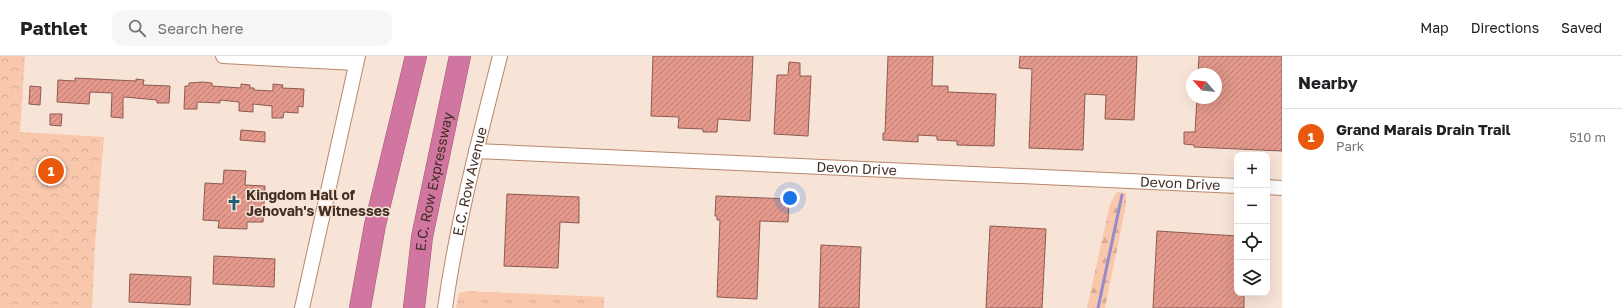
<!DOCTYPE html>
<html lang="en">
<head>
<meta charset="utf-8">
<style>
  :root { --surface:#fff; --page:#f6f6f6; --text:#202124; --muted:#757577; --line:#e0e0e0; --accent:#ea580c }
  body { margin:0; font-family:"Golos Text",sans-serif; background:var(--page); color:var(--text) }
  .controls { position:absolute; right:12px; bottom:12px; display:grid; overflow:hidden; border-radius:8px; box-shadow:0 4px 16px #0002 }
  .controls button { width:36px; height:36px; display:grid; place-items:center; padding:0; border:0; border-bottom:1px solid var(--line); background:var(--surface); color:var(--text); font:20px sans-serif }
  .compass { position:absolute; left:1186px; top:12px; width:36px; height:36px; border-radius:50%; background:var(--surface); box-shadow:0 4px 16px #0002; rotate:298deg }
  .you { position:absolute; left:790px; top:142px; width:14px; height:14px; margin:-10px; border:3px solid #fff; border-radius:50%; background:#1a73e8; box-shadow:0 0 0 6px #1a73e833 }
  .badge { display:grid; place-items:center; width:26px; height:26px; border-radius:50%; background:var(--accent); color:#fff; font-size:13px; font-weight:700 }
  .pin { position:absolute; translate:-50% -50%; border:2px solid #fff; box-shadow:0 1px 4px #0006 }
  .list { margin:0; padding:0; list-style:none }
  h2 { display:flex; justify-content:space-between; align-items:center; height:52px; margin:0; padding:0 16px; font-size:17px }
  h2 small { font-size:13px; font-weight:400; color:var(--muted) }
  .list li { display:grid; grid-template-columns:26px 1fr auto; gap:12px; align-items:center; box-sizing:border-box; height:56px; padding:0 16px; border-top:1px solid var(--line) }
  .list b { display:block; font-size:15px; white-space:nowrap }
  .list p { margin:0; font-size:13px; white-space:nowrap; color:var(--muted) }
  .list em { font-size:13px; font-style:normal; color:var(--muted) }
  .icon { flex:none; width:22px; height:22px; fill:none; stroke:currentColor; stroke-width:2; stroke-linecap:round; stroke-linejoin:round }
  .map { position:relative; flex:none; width:1282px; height:252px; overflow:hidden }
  header { display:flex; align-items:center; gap:24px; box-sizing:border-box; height:56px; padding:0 20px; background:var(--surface); border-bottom:1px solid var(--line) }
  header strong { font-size:19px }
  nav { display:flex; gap:22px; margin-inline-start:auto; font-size:14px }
  .search { width:280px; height:36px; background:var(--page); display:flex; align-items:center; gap:10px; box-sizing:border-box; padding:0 14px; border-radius:12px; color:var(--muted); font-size:15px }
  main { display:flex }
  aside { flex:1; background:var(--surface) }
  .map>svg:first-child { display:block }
  .grass { fill:url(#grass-tufts) }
  .forest { fill:url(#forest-firs) }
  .park { fill:url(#park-crowns) }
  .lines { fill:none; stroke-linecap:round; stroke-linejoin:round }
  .stream { stroke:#958bcb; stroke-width:3 }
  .building { fill:url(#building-hatch); stroke:#8d5a50 }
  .minor-casing { stroke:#b7886c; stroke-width:16 }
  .highway-casing { stroke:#9f5d75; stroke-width:22 }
  .minor { stroke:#fff; stroke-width:14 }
  .highway { stroke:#d076a1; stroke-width:21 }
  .labels { text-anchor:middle; stroke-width:3; stroke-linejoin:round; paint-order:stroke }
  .street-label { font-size:14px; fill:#432f24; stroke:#f8e3d7 }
  .poi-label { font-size:14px; font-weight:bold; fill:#432f24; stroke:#f8e3d7; text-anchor:start }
</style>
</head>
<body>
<header>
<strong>Pathlet</strong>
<div class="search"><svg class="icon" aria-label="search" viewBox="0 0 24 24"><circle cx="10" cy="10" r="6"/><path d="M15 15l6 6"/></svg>Search here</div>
<nav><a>Map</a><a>Directions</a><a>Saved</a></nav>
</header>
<main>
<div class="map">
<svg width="1282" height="252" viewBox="0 0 1282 252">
  <defs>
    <pattern id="grass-tufts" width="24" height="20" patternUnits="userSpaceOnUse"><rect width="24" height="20" fill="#f9c7ab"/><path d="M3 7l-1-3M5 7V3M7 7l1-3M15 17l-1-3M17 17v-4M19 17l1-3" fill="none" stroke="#d7ab93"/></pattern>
    <pattern id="forest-firs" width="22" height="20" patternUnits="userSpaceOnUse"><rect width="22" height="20" fill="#f9c7ab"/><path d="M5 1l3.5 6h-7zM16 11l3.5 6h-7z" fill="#d7ab93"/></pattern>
    <pattern id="park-crowns" width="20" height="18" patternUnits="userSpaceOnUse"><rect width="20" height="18" fill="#f9c7ab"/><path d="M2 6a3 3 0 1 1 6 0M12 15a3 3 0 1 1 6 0" fill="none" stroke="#d7ab93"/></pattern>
    <pattern id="building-hatch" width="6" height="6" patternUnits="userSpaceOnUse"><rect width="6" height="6" fill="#e4998c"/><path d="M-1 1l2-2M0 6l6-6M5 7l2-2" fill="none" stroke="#ba7d72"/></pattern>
  </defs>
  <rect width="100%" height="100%" fill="#f8e3d7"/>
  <path class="grass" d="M467,235L604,241V252H456L459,237Z"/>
  <path class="forest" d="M1120,136L1126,137V149L1105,252H1087L1110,148L1116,137Z"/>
  <path class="park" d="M0,0H25L20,76L104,81L95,188L92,252H0Z"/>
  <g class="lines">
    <path class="stream" d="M1098,252L1122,139"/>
  </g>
  <path class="building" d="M653,0H753L750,65L718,63L717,76H703V73L678,72L679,61L651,60Z
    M888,0H933L932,30H948V36L996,38L994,90L957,89V85L937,84V80L918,79V86L883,84V77H885Z
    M1020,0H1137L1134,64L1105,63L1106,39L1085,38L1083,94L1029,92L1032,13L1019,12Z
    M1199,0H1282V95L1194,91V89L1184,88V76H1195L1197,42H1216V18H1198Z
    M789,6L800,7V20H811L808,80L774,78L777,19H788Z
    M75,22L136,25V23L144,24L143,29L170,30L169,47H157V44L125,41L123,42V62L111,61L112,37L90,36L89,48L57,46L58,24L75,25Z
    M203,26L212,27V30L241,32V28L250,29V32H254V34L273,35V28L283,29L282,32L304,33L303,51L298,50V57L284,56L283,62H272V50L253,48V56L239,55V46L220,44V47L197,46V53H184L185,30H189V27Z
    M30,30L41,31L40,49L29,48Z
    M50,58H62L61,70L50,69Z
    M241,74L265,76V86L240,84Z
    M224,114L246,115L245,129L265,130L263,166H247V173L218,172L219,165L203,164L205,127L223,128Z
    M507,138L579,141V167L560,166L558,212L504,210Z
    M716,140L789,143L788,166L760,165L757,243L717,241L720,164H717V160H715Z
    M990,170L1046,173L1042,252H986Z
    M1157,175L1237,180V237H1244V252H1153Z
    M821,189L861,191L859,252H819Z
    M214,200L275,203L274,231L213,228Z
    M130,218L191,221L190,249L129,246Z"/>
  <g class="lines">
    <g class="minor-casing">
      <g id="minor">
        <path d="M223,0L356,7"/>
        <path id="s1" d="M476,95L1237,130"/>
        <path d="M1267,131L1282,132"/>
        <path d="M302,252L358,0"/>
        <path id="s2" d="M445,252C457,167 479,83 500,0"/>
      </g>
    </g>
    <g class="highway-casing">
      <g id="highway">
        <path d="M360,252L375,169L416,0"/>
        <path id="s3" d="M414,252L422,181L460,0"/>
      </g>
    </g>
    <use href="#minor" class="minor"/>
    <use href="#highway" class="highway"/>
  </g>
  <defs>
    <g id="church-bare" transform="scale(1.2)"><path d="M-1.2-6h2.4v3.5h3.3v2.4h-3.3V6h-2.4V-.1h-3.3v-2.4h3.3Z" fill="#255e77" stroke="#f8e3d7" stroke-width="2.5" paint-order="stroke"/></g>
  </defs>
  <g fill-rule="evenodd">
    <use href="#church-bare" x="234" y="147"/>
  </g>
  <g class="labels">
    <g class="street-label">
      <text dy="5" stroke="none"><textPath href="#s1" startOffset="381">Devon Drive</textPath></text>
      <text dy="5" stroke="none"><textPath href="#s3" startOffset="128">E.C. Row Expressway</textPath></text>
      <text dy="5" stroke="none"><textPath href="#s2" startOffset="129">E.C. Row Avenue</textPath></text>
      <text dy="5" stroke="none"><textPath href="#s1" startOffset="705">Devon Drive</textPath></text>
    </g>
    <g class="poi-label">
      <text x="246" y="144">Kingdom Hall of<tspan x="246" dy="16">Jehovah's Witnesses</tspan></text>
    </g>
  </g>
</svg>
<div class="controls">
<button>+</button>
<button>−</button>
<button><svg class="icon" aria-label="locate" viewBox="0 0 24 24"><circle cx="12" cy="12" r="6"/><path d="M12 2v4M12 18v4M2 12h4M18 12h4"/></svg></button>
<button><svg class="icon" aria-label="layers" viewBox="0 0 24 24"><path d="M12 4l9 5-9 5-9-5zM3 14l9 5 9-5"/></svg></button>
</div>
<svg class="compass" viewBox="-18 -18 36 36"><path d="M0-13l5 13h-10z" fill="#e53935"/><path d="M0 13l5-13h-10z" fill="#757577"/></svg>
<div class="you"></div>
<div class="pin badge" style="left:51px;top:115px">1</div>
</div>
<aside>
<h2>Nearby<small></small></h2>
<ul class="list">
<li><span class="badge">1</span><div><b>Grand Marais Drain Trail</b><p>Park</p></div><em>510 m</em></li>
</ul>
</aside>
</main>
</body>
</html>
